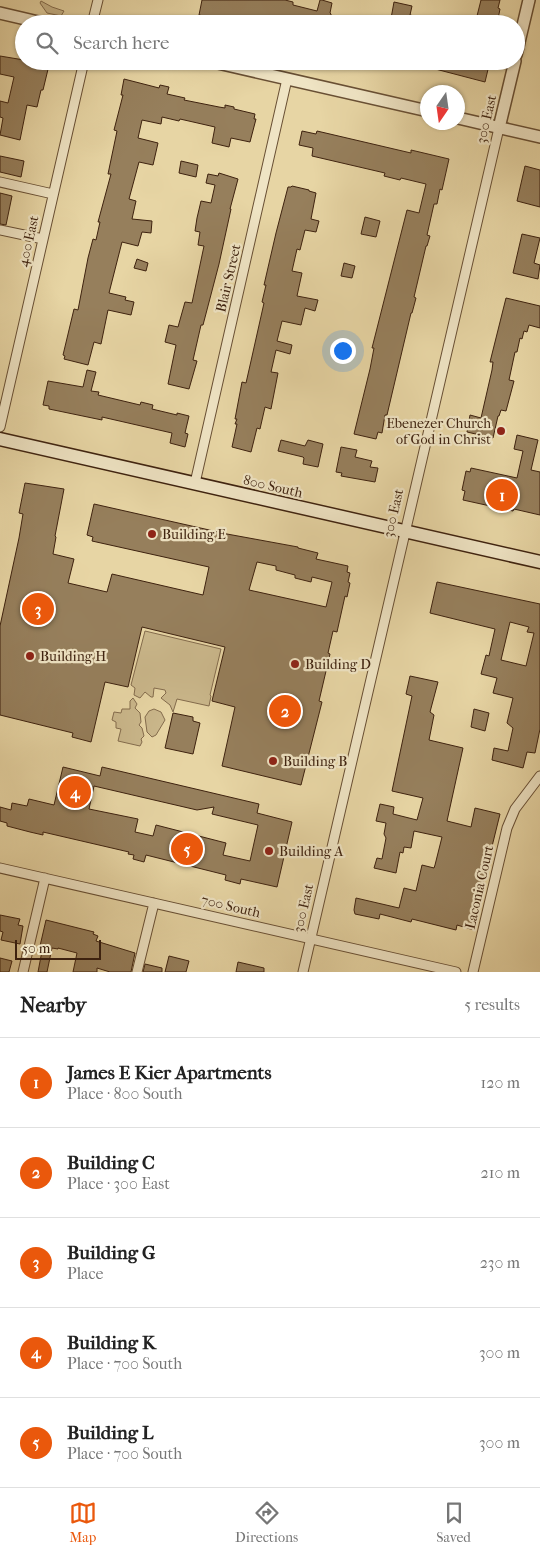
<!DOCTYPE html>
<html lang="en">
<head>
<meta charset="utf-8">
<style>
  :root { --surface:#fff; --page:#f6f6f6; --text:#222; --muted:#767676; --line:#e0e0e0; --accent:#ea580c }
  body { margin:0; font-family:"IM FELL French Canon",serif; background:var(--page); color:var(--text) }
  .compass { position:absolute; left:420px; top:85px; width:45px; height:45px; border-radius:50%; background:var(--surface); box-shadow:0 1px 4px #0004; rotate:193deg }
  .scale { position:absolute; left:15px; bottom:12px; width:86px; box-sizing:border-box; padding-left:5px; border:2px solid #3e220f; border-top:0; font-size:14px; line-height:18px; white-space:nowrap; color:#3e220f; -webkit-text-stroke:4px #efe4c4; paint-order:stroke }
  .you { position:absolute; left:342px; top:350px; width:18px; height:18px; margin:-12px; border:4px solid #fff; border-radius:50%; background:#1a73e8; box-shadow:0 0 0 8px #1a73e833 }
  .badge { display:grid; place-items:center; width:32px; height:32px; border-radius:50%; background:var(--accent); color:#fff; font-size:16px; font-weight:700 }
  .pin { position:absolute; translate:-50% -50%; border:2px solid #fff; box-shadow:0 1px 5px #0006 }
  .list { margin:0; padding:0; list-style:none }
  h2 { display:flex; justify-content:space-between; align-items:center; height:65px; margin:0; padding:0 20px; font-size:21px }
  h2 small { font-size:16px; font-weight:400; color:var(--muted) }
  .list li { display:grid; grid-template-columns:32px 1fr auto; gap:15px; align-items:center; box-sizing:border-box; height:90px; padding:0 20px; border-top:1px solid var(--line) }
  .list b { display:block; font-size:19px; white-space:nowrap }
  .list p { margin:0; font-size:16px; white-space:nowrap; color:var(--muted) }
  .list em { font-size:16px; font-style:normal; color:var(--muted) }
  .icon { flex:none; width:28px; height:28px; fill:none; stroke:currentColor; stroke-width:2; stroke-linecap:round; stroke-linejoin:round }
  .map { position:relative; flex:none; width:540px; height:972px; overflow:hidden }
  .search { position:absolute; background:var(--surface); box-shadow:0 1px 4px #0004; left:15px; right:15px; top:15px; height:55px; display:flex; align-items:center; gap:12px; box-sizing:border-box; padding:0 18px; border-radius:28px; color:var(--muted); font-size:19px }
  .sheet { height:515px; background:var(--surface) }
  nav { display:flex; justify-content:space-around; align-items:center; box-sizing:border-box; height:70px; border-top:1px solid var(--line); background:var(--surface); font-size:14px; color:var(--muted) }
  nav a { display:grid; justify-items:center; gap:2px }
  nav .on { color:var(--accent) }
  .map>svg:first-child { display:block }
  .green { fill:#cab78b; stroke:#846c4d }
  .building { fill:#967f5c; stroke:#3e220f; fill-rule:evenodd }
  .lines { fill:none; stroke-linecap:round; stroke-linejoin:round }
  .minor-casing { stroke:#684f34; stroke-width:11 }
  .tertiary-casing { stroke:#684f34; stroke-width:14 }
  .secondary-casing { stroke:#3e220f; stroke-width:15 }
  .minor { stroke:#efe4c4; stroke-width:9 }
  .tertiary { stroke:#efe4c4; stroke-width:11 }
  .secondary { stroke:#efe4c4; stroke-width:12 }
  .poi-dot { fill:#8f2418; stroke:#efe4c4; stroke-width:2 }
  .labels { text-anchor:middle; stroke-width:4.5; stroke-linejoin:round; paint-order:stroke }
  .street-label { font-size:14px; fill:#3e220f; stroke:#efe4c4 }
  .poi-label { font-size:14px; fill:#3e220f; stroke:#efe4c4; text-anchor:start }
</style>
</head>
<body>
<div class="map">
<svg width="540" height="972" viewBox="0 0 540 972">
  <rect width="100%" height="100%" fill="#e7d5a4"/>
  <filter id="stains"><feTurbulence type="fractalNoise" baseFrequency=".004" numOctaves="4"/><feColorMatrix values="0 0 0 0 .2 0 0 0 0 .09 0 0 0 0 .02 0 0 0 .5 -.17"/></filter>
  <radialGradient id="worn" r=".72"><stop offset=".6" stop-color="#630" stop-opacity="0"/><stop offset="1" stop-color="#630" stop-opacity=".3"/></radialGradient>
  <path class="green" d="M41,1L52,7L64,11L61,16L47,13L40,3Z
    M145,631L221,649L210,695L211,696L209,706L177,699L173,712L170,705L161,698L166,693L165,690L154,688L153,697H151L145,692L140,698L134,695L135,688L131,685Z
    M133,698L137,704L135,708L140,713L141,722L139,725L142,728L144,736L141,739L142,742L140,746L118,741L121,729L116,728V722L112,720L114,712L121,713L122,709H130V701Z
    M154,709L161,712L165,720L156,735L152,737L147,732L145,717L149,711Z"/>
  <path class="building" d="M202,0H285L293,2V5L317,11L320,0H322L332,3L330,13L331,14V16L348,20V24H243L199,15Z
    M481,0H500L498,8L500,9L497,24H475Z
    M394,2L412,6L410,15L432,20V24H390Z
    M0,56L24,60V61H50L43,90H41L37,107L27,105L20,140L0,135L3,118L0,117V101L8,103L14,77L0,74Z
    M420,61H490L485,82L420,65Z
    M124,79L159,88L160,85L169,87L167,94L185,98L184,100L219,107L225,108V105L234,107V109L255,114L254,119H256L250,142L231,138L229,147L212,143L215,127L180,119L179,121L162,117L161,124L142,120L138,138L158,143L153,165L139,162L129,199L136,201L132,219L152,221L151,233L142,232L138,246L122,242L109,293L126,297L125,300L134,302L131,315L108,310L101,344L94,342L88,365L64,359L65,356L63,355L74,309L78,310L88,258L93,239L96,240L100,222H98L111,174H108L117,131L114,130L123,95H121Z
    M302,131L316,134L317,131L411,153V150L449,159L442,190L440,189L437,204H434L427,235L430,236L427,246H426L414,297L416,298L412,313H411L387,415H385L382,433L378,432L376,439L354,434L370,369L374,348H372L407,210L419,213L426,184L401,178L400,180L384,176L385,173L312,156L313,148L299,145Z
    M0,156L24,161L21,177L0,172Z
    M181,161L198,165L196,177L179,173Z
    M525,166L540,170V207L517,201Z
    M219,173L238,179L230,209H231L219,264L203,325H201L193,360L197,361L189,389L168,384L176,345L165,342L169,325L178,327L185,302L192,303L204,246L198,245L200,232L195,231L197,218L201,201L211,203L215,185L206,183L208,174L218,176Z
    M292,186L309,190V191L316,193L311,219L319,221L316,232L305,230L300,250L297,249L292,271L302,273L297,296L318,300L315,311L305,308L301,325L282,321L277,341L292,345L290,354L276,350L271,372L278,373L271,409L265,407L260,429L257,428L251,452L232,447L237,424H235L237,419H235L242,382L246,383L251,361L264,303L262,302L266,285H264L276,233L288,187H291Z
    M0,193L12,196L6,225L0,224Z
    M365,217L380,221L376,237L361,234Z
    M522,234L540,238L534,263L540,265L538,279L513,273Z
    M137,259L148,263L146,271L134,268Z
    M344,263L355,266L352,278L341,276Z
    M506,298L540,306V328L529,325L527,332L524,331L522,339L520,338L517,352H515L509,380L514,381L506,411L501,410L499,416H498L493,438L467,432L470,415L481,418L492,370L493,362H490Z
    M87,370L96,372L91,391L99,392L98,395L140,405L141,402L153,405L152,409L177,415V413L189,416L185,433L188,434L185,447L170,443L172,433L102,417V420L49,409V406L43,405L48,381L83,387Z
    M517,435L538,440L531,470L540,472V515L514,509L513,511L463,500L465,491L462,490L466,471L470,472L471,468L517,478L523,451L514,449Z
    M281,440L305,446L308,440L323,444L318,467L303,464L304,458L303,457L278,451Z
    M341,447L357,450L355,457L372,461L370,467L378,468L375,482L341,476L342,473L336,472Z
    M25,483L64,489L55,536L56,537L53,554L74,559L68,583L107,592L112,574L203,595L209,567L92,541L93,537L87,535L94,504L227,534L298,547V548L318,553L316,559L348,566L347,572L350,573L348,582L350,583L347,597L345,596L337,632L333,631L328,653L330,654L319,701L322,702L301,785L222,766L235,707L212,701L225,647L142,627L128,687L105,682L91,742L72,737L73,733L0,715V626L19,538L23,514L19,513ZM257,562L276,566V570L295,575V578L311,582L312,577L332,582L326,607L249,590Z
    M437,582L540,604V729L535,753L527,752L523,768L492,760L494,748L508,751L513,728L507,723L513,698L493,693L497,678L481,674L486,655L489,656L495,629L430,613ZM510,622L529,627L527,632L534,633L526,666L501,660Z
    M410,676L438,682L430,712L434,715L429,740L463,748L447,821L471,827L475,808L500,814L481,891L477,890L473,908L479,910L474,930L457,925L456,930L412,919L411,922L380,914L379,919L355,914L354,910L356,898L399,908L404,888L416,891L422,865L434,868L435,865L442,837L414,831L411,848L404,847L403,853L400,852L396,873L374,868L377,858L382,859L386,838L384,834L386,823L376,821L380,804L394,807L393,814L417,820L423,798L392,791L412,696L406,694Z
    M474,709L489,713L485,731L471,727Z
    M173,713L193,717V721L200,723L193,754L165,748Z
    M63,767L100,776L102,767L204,791L259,804L257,813L292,822L277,887L241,879L240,884L225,880L226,875L146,855L144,862L133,859L134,855L128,854L129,852L43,832V835L30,832L7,826V823L0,821V807L11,810L12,803L27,806L29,799L54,805ZM94,786L197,810L214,807L212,814L258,825L250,861L223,855L226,843L156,825L153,836L135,832L138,819L89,809Z
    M0,915L20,919L18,925L23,926L20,944L1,940L3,932L0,931Z
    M46,920L94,932L93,934L98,936L96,941L135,953L131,972H110L97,968V972H73L77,953L58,948V949L52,948L47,972H38L42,951H41L42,947L40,946Z
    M169,956L189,961L186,972H165Z
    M0,958L12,961L9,972H0Z
    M238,962L264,968V972H236Z
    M145,964L162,968V972H143Z"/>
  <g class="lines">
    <g class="minor-casing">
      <path id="minor" d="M92,24L98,0
        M0,182L53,194
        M0,230L43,239
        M0,427L84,61
        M195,483L287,79
        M0,868L456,972
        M23,972L45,878
        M137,972L154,903
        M303,972L499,128
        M473,972L507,828L515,809L540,776"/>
    </g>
    <g class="tertiary-casing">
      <path id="tertiary" d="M0,13L47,24
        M516,55L529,0
        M209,61L428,111
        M458,118L540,137
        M499,128L515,61"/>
    </g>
    <g class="secondary-casing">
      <path id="secondary" d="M0,439L540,562"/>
    </g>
    <use href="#minor" class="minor"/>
    <use href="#tertiary" class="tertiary"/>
    <use href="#secondary" class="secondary"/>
  </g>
  <g class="poi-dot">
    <circle cx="501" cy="431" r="5"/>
    <circle cx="152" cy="534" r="5"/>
    <circle cx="30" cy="656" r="5"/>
    <circle cx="295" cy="664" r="5"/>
    <circle cx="273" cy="761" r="5"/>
    <circle cx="269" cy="851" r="5"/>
  </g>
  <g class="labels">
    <g class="street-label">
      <text transform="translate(486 119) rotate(-77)" y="5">300 East</text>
      <text transform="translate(28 241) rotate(-77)" y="5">400 East</text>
      <text transform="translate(228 278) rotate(-77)" y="5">Blair Street</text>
      <text transform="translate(273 486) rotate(13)" y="5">800 South</text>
      <text transform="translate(393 513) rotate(-77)" y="5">300 East</text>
      <text transform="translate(479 887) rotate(-77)" y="5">Laconia Court</text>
      <text transform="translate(231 906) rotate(13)" y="5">700 South</text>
      <text transform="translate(303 908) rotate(-77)" y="5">300 East</text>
    </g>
    <g class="poi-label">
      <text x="491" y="428" text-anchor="end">Ebenezer Church<tspan x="491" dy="16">of God in Christ</tspan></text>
      <text x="162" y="539">Building E</text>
      <text x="40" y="661">Building H</text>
      <text x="305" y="669">Building D</text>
      <text x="283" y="766">Building B</text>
      <text x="279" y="856">Building A</text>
    </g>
  </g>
  <rect width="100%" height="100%" filter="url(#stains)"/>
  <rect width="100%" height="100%" fill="url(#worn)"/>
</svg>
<svg class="compass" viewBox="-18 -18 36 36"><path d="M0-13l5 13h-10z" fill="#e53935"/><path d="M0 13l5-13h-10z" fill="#767676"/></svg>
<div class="scale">50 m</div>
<div class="you"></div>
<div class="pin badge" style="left:502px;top:495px">1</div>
<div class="pin badge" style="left:285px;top:711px">2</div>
<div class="pin badge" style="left:38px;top:609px">3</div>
<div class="pin badge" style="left:75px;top:792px">4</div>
<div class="pin badge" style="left:187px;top:849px">5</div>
<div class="search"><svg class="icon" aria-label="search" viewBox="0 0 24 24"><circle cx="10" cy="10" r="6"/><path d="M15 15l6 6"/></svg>Search here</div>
</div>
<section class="sheet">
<h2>Nearby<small>5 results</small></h2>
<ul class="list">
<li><span class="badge">1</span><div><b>James E Kier Apartments</b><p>Place · 800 South</p></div><em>120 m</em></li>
<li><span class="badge">2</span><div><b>Building C</b><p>Place · 300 East</p></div><em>210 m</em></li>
<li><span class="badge">3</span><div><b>Building G</b><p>Place</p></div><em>230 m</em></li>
<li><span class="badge">4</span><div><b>Building K</b><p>Place · 700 South</p></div><em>300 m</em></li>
<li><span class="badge">5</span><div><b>Building L</b><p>Place · 700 South</p></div><em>300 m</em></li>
</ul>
</section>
<nav>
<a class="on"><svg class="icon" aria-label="map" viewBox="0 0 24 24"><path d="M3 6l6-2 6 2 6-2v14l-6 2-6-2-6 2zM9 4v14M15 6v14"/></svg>Map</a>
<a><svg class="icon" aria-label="directions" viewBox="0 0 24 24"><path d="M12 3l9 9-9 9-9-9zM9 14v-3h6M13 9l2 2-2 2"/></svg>Directions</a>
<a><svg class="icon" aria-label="saved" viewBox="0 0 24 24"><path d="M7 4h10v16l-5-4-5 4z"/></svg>Saved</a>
</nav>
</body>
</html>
